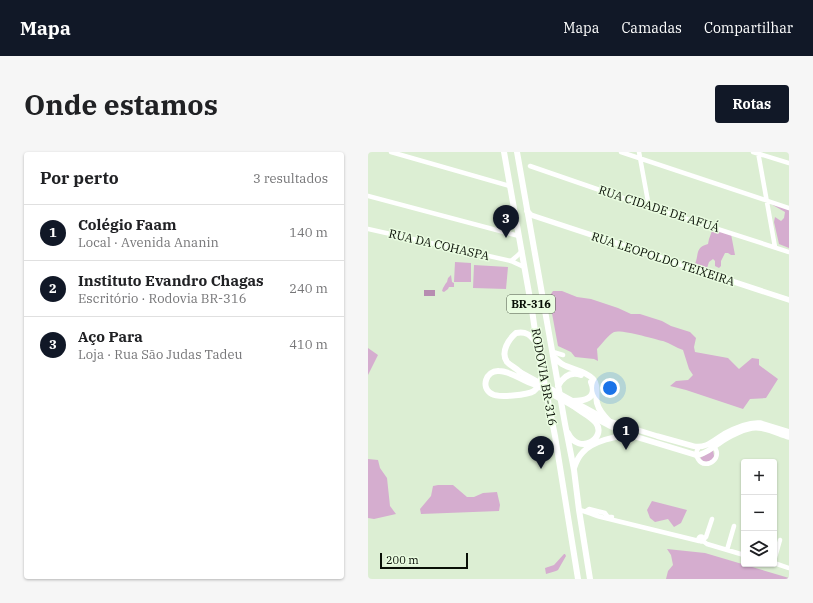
<!DOCTYPE html>
<html lang="pt">
<head>
<meta charset="utf-8">
<style>
  :root { --surface:#fff; --page:#f6f6f6; --text:#202124; --muted:#757577; --line:#e0e0e0; --accent:#111827 }
  body { margin:0; font-family:"IBM Plex Serif",serif; background:var(--page); color:var(--text) }
  .controls { position:absolute; right:12px; bottom:12px; display:grid; overflow:hidden; border-radius:4px; box-shadow:0 1px 3px #0004 }
  .controls button { width:36px; height:36px; display:grid; place-items:center; padding:0; border:0; border-bottom:1px solid var(--line); background:var(--surface); color:var(--text); font:20px sans-serif }
  .scale { position:absolute; left:12px; bottom:10px; width:88px; box-sizing:border-box; padding-left:4px; border:2px solid #090f06; border-top:0; font-size:11px; line-height:14px; white-space:nowrap; color:#090f06; -webkit-text-stroke:3px #e9fce0; paint-order:stroke }
  .you { position:absolute; left:242px; top:236px; width:14px; height:14px; margin:-10px; border:3px solid #fff; border-radius:50%; background:#1a73e8; box-shadow:0 0 0 6px #1a73e833 }
  .badge { display:grid; place-items:center; width:26px; height:26px; border-radius:50%; background:var(--accent); color:#fff; font-size:13px; font-weight:700 }
  .pin { position:absolute; translate:-50% -33px; filter:drop-shadow(0 1px 2px #0008) }
  .pin::after { content:''; position:absolute; top:21px; width:14px; height:12px; background:inherit; clip-path:polygon(0 0,100% 0,50% 100%) }
  .list { margin:0; padding:0; list-style:none }
  h2 { display:flex; justify-content:space-between; align-items:center; height:52px; margin:0; padding:0 16px; font-size:17px }
  h2 small { font-size:13px; font-weight:400; color:var(--muted) }
  .list li { display:grid; grid-template-columns:26px 1fr auto; gap:12px; align-items:center; box-sizing:border-box; height:56px; padding:0 16px; border-top:1px solid var(--line) }
  .list b { display:block; font-size:15px; white-space:nowrap }
  .list p { margin:0; font-size:13px; white-space:nowrap; color:var(--muted) }
  .list em { font-size:13px; font-style:normal; color:var(--muted) }
  .icon { flex:none; width:22px; height:22px; fill:none; stroke:currentColor; stroke-width:2; stroke-linecap:round; stroke-linejoin:round }
  .map { position:relative; flex:none; width:421px; height:427px; overflow:hidden; border-radius:4px }
  header { display:flex; align-items:center; gap:24px; box-sizing:border-box; height:56px; padding:0 20px; background:var(--accent); color:#fff }
  header strong { font-size:19px }
  nav { display:flex; gap:22px; margin-inline-start:auto; font-size:14px }
  .intro { display:flex; align-items:center; justify-content:space-between; box-sizing:border-box; height:96px; padding:0 24px }
  h1 { margin:0; font-size:28px }
  .button { padding:10px 18px; border-radius:4px; background:var(--accent); color:#fff; font-size:14px; font-weight:700 }
  main { display:flex; gap:24px; padding:0 24px }
  aside { flex:1; background:var(--surface); border-radius:4px; box-shadow:0 1px 3px #0004 }
  .map>svg:first-child { display:block }
  .green { fill:#d5adcf }
  .water { fill:#b78cb1 }
  .lines { fill:none; stroke-linecap:round; stroke-linejoin:round }
  .minor { stroke:#fff; stroke-width:4.5 }
  .major { stroke:#fff; stroke-width:5.5 }
  .highway { stroke:#fff; stroke-width:6 }
  .labels { text-anchor:middle; stroke-width:3; stroke-linejoin:round; paint-order:stroke }
  .shield { fill:#e9fce0; stroke:#4c5647; stroke-width:1 }
  .shield-label { font-size:11px; font-weight:bold; fill:#090f06 }
  .street-label { font-size:12px; fill:#090f06; stroke:#e9fce0 }
</style>
</head>
<body>
<header>
<strong>Mapa</strong>
<nav><a>Mapa</a><a>Camadas</a><a>Compartilhar</a></nav>
</header>
<div class="intro"><h1>Onde estamos</h1><a class="button">Rotas</a></div>
<main>
<aside>
<h2>Por perto<small>3 resultados</small></h2>
<ul class="list">
<li><span class="badge">1</span><div><b>Colégio Faam</b><p>Local · Avenida Ananin</p></div><em>140 m</em></li>
<li><span class="badge">2</span><div><b>Instituto Evandro Chagas</b><p>Escritório · Rodovia BR-316</p></div><em>240 m</em></li>
<li><span class="badge">3</span><div><b>Aço Para</b><p>Loja · Rua São Judas Tadeu</p></div><em>410 m</em></li>
</ul>
</aside>
<div class="map">
<svg width="421" height="427" viewBox="0 0 421 427">
  <rect width="100%" height="100%" fill="#dceed3"/>
  <path class="green" d="M403,52L421,57V96L411,92L406,70L407,65L413,69L416,66L417,60Z
    M345,76L363,82L367,103H363L360,101H357L353,109V114L351,116L347,114V109L345,107L341,110L339,116L327,112C331,103 327,95 340,92L341,87Z
    M87,110L103,111V130H86Z
    M106,113L140,115L138,137L105,136Z
    M83,123L84,130L86,131V135H81L80,137L76,140L74,139L75,136L78,131L79,130L80,126Z
    M185,139H194L209,145L223,147L250,156L263,162H272L294,169L303,174L322,180L328,186L326,195L327,200L360,206L371,217L384,206L391,207V213L410,227L398,246L382,247L375,257L318,238L302,234L308,229L320,228L325,223L321,217L315,198C308,196 302,191 295,189C286,187 253,177 246,180C241,182 233,193 229,197L230,209L226,207L207,205L203,200L190,194L181,145Z
    M0,196L10,203L0,223Z
    M345,298L346,304L344,308L339,310L335,309L332,306Z
    M0,307L10,308L12,316L19,326L22,354L28,362L6,367L0,366Z
    M70,333H85L99,345H106L115,341L129,340L132,353L131,359L53,362L52,357L63,344L65,334Z
    M284,349L319,358L313,371L306,375L300,367L287,370L282,366L279,358Z
    M299,397L337,401L421,426V427H298L300,419L305,413L303,403Z
    M196,402H197L198,404L190,418L188,419L178,422L177,416L186,413Z"/>
  <path class="water" d="M56,138H67V144H56Z"/>
  <g class="lines">
    <path class="minor" d="M23,0L142,34
      M253,0L421,56
      M271,0L281,55
      M385,0L421,11
      M390,0L407,95
      M162,14L281,55L421,100
      M0,44L151,84
      M0,77L143,109L156,115
      M143,109L149,104L154,99
      M185,200L195,203
      M331,295C328,299 327,303 330,307C338,320 358,304 344,293
      M211,358C218,359 225,363 233,365L331,389
      M218,359L221,357L237,361L240,365H244
      M330.5 387a2.5 2.5 0 1 1 5 0a2.5 2.5 0 1 1-5 0Z
      M336,387L338,385L344,367
      M335,389L339,392L376,403
      M359,398L366,374
      M406,409L412,388
      M406,411L421,416"/>
    <path class="major" d="M159,59L163,63L169,65L421,148
      M152,220L241,269L289,284L325,294C338,297 346,288 356,282C367,276 380,270 392,271L421,280
      M168,233L205,254
      M223,264L244,275L262,283L328,303C336,303 344,296 350,292C359,285 380,274 391,276C401,277 411,282 421,285"/>
    <path class="highway" d="M136,0L164,158L169,193L187,284L210,427
      M149,0L197,272L206,318L211,358L222,427
      M185,204C188,207 191,210 194,212C204,218 217,218 225,227C231,234 227,243 229,251C231,259 236,264 241,269
      M152,220C148,216 143,214 139,210C132,200 141,187 148,181C158,179 163,183 168,191
      M168,233C155,230 144,219 131,219C118,218 112,236 124,242C130,246 160,243 166,239C171,235 173,229 174,223
      M190,234C195,225 202,219 213,223
      M204,249C216,249 230,247 223,230
      M200,281C211,304 239,286 228,271C222,263 210,259 203,252
      M206,316C208,310 211,304 215,300C225,289 248,284 262,283"/>
  </g>
  <g class="labels">
    <rect class="shield" x="139" y="143" width="48" height="18" rx="3"/>
    <g class="shield-label">
      <text x="163" y="156">BR-316</text>
    </g>
    <g class="street-label">
      <text transform="translate(291 57) rotate(18)" y="4">RUA CIDADE DE AFUÁ</text>
      <text transform="translate(71 93) rotate(13)" y="4">RUA DA COHASPA</text>
      <text transform="translate(295 107) rotate(18)" y="4">RUA LEOPOLDO TEIXEIRA</text>
      <text transform="translate(176 225) rotate(80)" y="4">RODOVIA BR-316</text>
    </g>
  </g>
</svg>
<div class="controls">
<button>+</button>
<button>−</button>
<button><svg class="icon" aria-label="layers" viewBox="0 0 24 24"><path d="M12 4l9 5-9 5-9-5zM3 14l9 5 9-5"/></svg></button>
</div>
<div class="scale">200 m</div>
<div class="you"></div>
<div class="pin badge" style="left:258px;top:298px">1</div>
<div class="pin badge" style="left:173px;top:317px">2</div>
<div class="pin badge" style="left:138px;top:86px">3</div>
</div>
</main>
</body>
</html>
